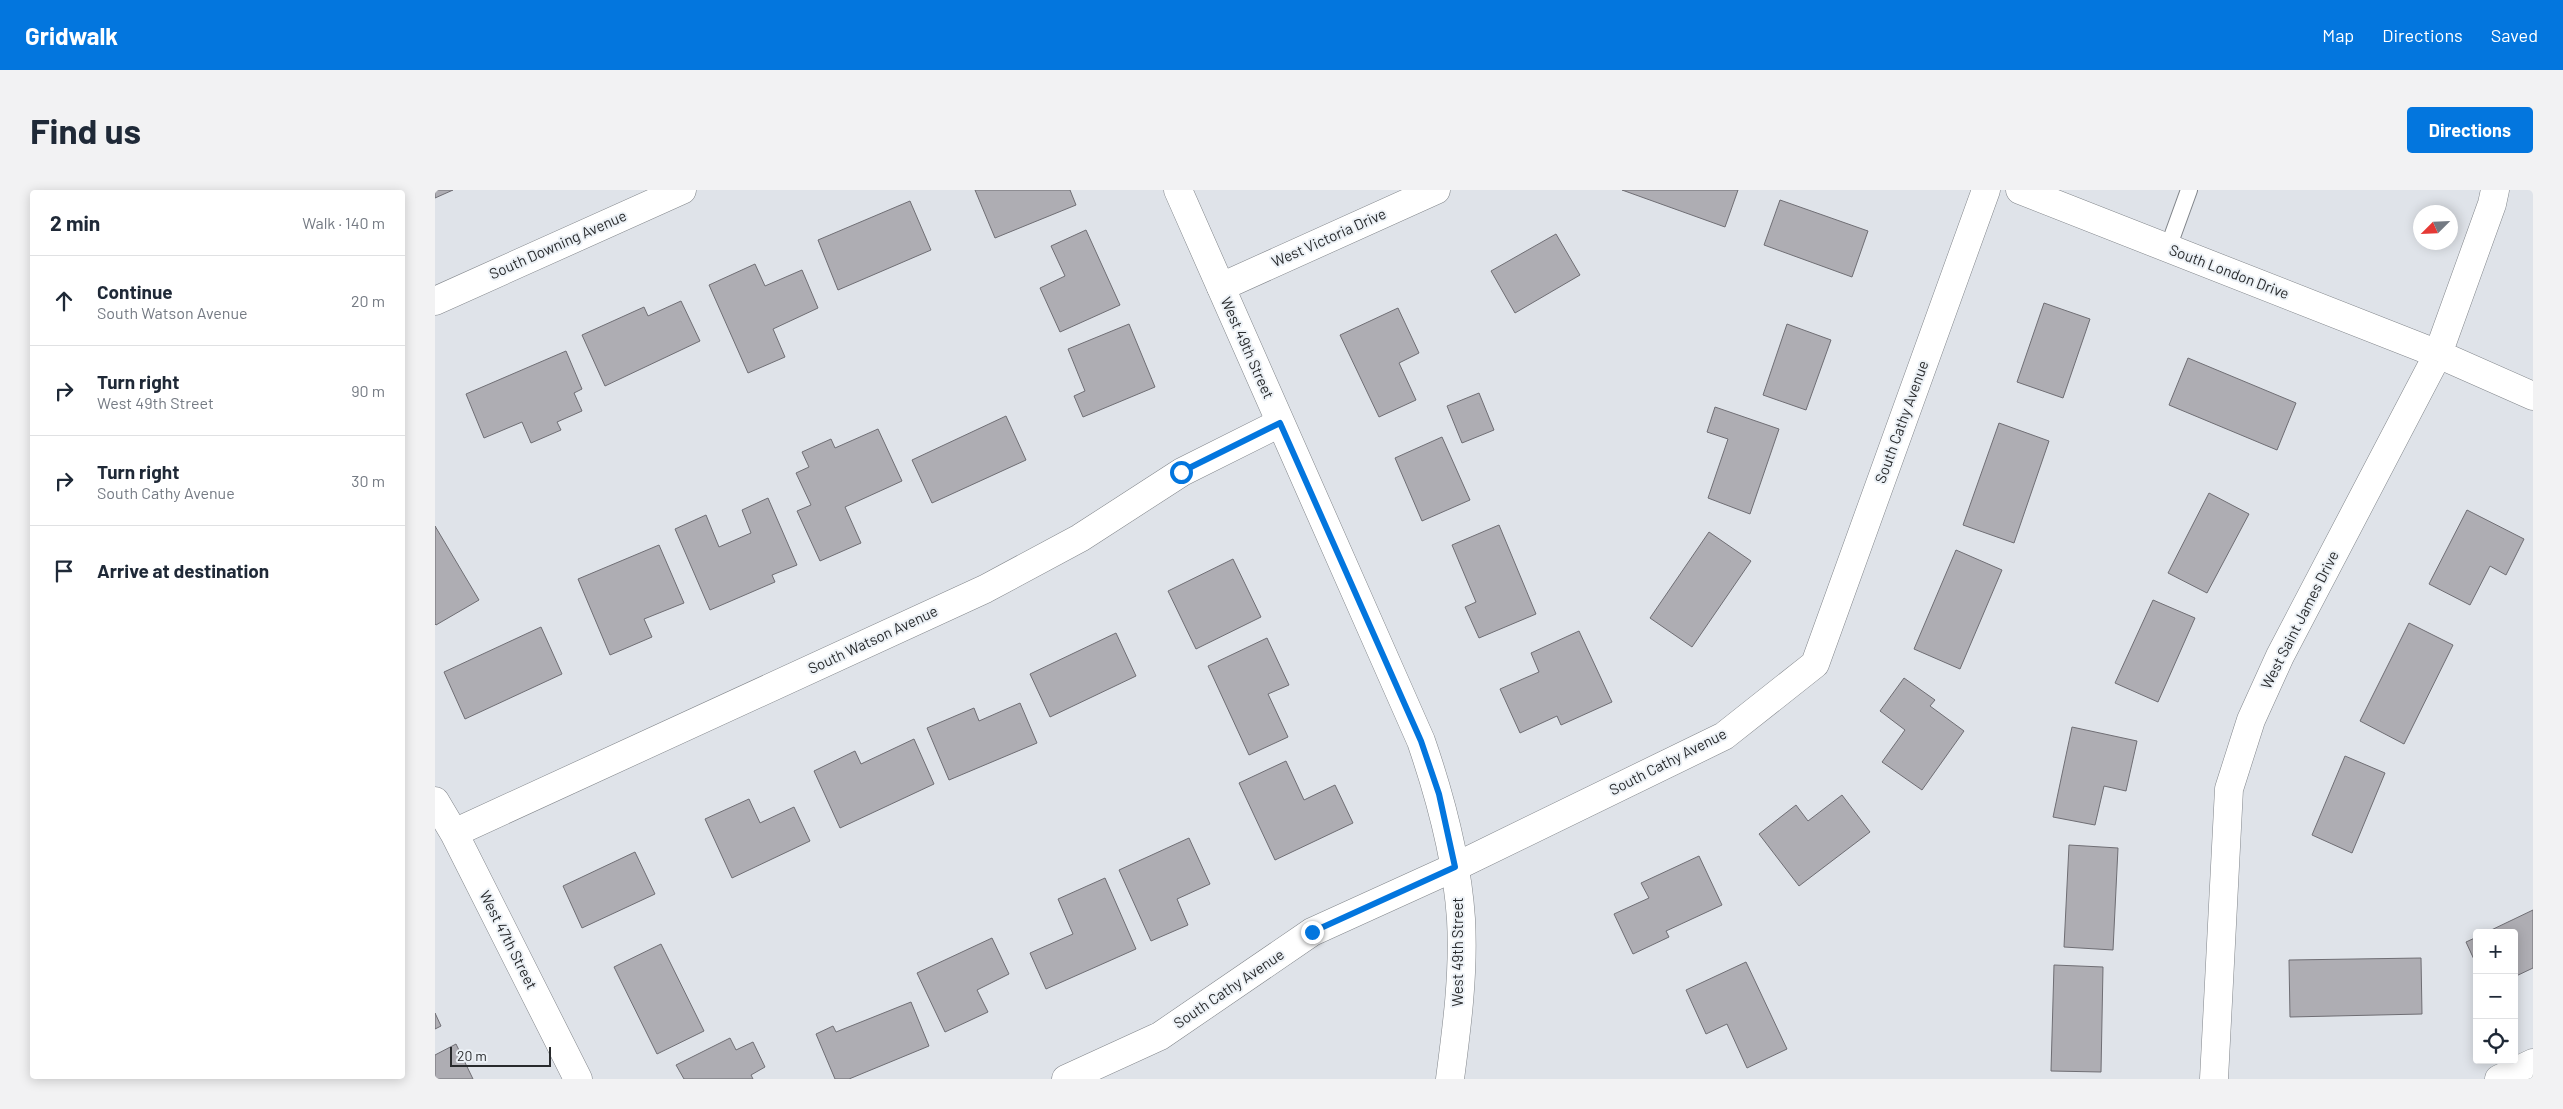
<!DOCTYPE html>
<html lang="en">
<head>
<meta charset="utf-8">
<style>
  :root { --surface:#fff; --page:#f2f2f3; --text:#1f2937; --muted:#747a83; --line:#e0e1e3; --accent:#0376de }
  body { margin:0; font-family:Barlow,sans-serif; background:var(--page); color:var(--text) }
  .controls { position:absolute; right:15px; bottom:15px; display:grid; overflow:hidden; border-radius:5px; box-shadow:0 2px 12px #0003 }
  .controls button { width:45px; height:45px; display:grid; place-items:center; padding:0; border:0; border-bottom:1px solid var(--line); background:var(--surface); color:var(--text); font:25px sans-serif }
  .compass { position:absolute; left:1978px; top:15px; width:45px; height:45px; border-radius:50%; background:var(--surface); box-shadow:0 2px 12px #0003; rotate:246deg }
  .scale { position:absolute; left:15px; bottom:12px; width:101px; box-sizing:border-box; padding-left:5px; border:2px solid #282a2c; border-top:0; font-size:14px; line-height:18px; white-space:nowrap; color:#282a2c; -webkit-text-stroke:4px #ecf1f6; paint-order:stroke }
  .stop { position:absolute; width:15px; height:15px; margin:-11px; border:4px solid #0376de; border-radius:50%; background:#fff }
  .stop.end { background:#0376de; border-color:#fff; box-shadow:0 1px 5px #0008 }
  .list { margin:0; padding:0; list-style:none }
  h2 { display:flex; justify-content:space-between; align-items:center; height:65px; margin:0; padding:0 20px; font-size:21px }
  h2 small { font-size:16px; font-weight:400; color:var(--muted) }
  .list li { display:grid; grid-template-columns:32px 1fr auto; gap:15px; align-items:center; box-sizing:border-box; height:90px; padding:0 20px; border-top:1px solid var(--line) }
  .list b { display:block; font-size:19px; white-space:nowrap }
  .list p { margin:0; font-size:16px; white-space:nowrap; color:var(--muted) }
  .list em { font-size:16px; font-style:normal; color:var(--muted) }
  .icon { flex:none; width:28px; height:28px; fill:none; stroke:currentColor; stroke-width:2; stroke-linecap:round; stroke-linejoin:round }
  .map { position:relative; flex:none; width:2098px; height:889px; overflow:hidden; border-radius:5px }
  header { display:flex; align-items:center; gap:30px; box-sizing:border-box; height:70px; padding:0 25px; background:var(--accent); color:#fff }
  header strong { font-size:24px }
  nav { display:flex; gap:28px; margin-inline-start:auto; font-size:18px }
  .intro { display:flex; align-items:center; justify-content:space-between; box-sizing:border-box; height:120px; padding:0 30px }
  h1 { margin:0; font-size:35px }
  .button { padding:12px 22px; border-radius:5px; background:var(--accent); color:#fff; font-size:18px; font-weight:700 }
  main { display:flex; gap:30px; padding:0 30px }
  aside { flex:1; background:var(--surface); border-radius:5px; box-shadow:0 2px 12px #0003 }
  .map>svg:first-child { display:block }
  .building { fill:#aeadb3; stroke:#6f6e74 }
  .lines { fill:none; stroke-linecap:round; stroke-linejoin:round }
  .service-casing { stroke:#81858a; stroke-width:18 }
  .minor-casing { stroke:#81858a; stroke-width:29 }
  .tertiary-casing { stroke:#81858a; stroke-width:29 }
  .service { stroke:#fff; stroke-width:16 }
  .minor { stroke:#fff; stroke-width:28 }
  .tertiary { stroke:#fff; stroke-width:28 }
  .route { stroke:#0376de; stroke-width:6 }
  .labels { text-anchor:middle; stroke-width:4; stroke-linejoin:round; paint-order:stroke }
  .street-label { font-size:15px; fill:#282a2c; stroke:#ecf1f6 }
</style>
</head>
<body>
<header>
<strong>Gridwalk</strong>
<nav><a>Map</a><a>Directions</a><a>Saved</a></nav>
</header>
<div class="intro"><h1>Find us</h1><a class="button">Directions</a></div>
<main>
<aside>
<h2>2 min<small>Walk · 140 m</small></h2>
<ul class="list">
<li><svg class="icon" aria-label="ahead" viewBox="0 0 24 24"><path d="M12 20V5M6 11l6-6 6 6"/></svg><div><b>Continue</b><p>South Watson Avenue</p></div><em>20 m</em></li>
<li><svg class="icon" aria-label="right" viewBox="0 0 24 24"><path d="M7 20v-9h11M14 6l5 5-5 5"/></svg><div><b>Turn right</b><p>West 49th Street</p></div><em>90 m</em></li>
<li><svg class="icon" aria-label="right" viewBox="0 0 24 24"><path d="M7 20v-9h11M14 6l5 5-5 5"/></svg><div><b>Turn right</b><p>South Cathy Avenue</p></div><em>30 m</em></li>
<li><svg class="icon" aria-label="arrive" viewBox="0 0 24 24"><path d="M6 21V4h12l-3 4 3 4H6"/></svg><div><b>Arrive at destination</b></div></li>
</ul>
</aside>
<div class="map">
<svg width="2098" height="889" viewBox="0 0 2098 889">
  <rect width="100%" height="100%" fill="#dfe3e9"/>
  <path class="building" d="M0,0H18L0,8Z
    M540,0H635L641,15L560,48Z
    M1187,0H1303L1290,37Z
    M1345,10L1433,41L1417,87L1329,55Z
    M475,11L496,60L403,100L383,50Z
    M651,40L685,115L625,142L605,98L630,86L616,56Z
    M1121,44L1145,85L1080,123L1056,81Z
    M320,74L330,96L367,80L383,118L338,139L350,167L313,183L274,95Z
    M246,111L265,151L170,196L147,145L209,117L213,126Z
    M1609,113L1655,129L1628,208L1582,192Z
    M963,118L984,163L964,173L981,210L944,227L905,145Z
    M694,134L720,197L648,227L639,206L650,201L633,159Z
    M1352,134L1396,150L1371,220L1328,205Z
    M131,161L147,199L139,203L147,221L122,232L126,240L96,253L87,232L49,248L31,204Z
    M1753,168L1861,213L1842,260L1734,215Z
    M1044,203L1059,240L1027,253L1012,216Z
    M1280,217L1344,239L1315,324L1273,308L1293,249L1272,242Z
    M571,226L591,270L497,313L477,270Z
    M1564,233L1614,251L1579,353L1528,335Z
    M443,239L467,291L410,317L426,353L385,371L362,321L376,315L361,283L374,277L367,262L396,249L400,258Z
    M1007,247L1035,310L987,331L960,268Z
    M1774,303L1814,324L1772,403L1733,383Z
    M333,308L362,375L337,385L340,392L275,420L240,339L271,325L284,357L316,343L307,320Z
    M2032,320L2089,349L2071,385L2055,376L2035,415L1994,394Z
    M1064,335L1101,424L1044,448L1030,417L1041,412L1017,355Z
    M0,336L44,410L1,435L0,434Z
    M1274,342L1316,371L1257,457L1215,428Z
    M224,355L249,413L209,429L217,447L175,465L143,389Z
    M1521,360L1567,380L1525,479L1479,459Z
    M798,369L826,427L761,459L733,401Z
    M1718,410L1760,428L1723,512L1680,493Z
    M1974,433L2018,455L1969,554L1925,531Z
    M106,437L127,484L30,529L9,482Z
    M1144,441L1177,512L1126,535L1122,526L1085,543L1065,499L1104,482L1096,463Z
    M681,443L701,486L615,527L595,484Z
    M832,448L854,495L833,504L853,547L814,565L773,476Z
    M1469,488L1500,510L1495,516L1529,541L1487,600L1447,572L1470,540L1445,521Z
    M585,513L602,553L514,590L492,538L539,518L544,531Z
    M1637,537L1702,551L1691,601L1669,596L1660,635L1618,627Z
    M479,549L499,594L405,638L379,581L420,561L426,574Z
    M1910,566L1950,583L1917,663L1877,645Z
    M851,571L869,610L900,595L918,633L840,670L804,593Z
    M1407,605L1435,642L1364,696L1324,644L1361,615L1373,631Z
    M314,609L325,633L359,617L375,651L297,688L270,629Z
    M754,648L775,694L742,709L753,735L716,751L684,680Z
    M1634,655L1683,658L1678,760L1629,757Z
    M200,662L220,704L147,738L128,696Z
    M1264,666L1287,715L1231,741L1234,747L1198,764L1179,724L1214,708L1206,693Z
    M670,688L701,759L611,799L595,763L638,744L623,709Z
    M2098,720V778L2079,787V743H2050Z
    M2042,747V776L2031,752Z
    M557,748L574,784L542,800L553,822L510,842L482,783Z
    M226,754L269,841L222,864L179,777Z
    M1986,768L1987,824L1855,827L1854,770Z
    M1311,772L1352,859L1312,878L1292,834L1271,844L1251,800Z
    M1619,775L1668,777L1666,882L1616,881Z
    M476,812L494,856L414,889H400L381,844L398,836L401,842Z
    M0,823L6,836L0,839Z
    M295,848L301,860L318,852L330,877L316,885L318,889H249L241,875Z
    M21,854L38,889H0V865Z"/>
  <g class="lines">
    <g class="service-casing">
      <path id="service" d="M1733,58L1754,0"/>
    </g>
    <g class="minor-casing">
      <path id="minor" d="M1585,0L2003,164L2098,206
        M786,97L1001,0
        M0,111L247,0
        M0,611L19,643L143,889
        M19,643L550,399L645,348L747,282L845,233
        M631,889L725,846L877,742L1020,677L1289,546L1380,474L1551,0
        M1779,889L1794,599L1816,530L1845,466L2003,164L2057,14L2060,0"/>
    </g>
    <g class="tertiary-casing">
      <path id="tertiary" d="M743,0L986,551C1006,609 1022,668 1026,729C1029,783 1022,836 1015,889
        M2064,889L2098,873"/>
    </g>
    <use href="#service" class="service"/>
    <use href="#minor" class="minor"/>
    <use href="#tertiary" class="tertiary"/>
  </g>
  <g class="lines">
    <path class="route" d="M746,282L845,233L986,551L1004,604L1020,677L877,742"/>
  </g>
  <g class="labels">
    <g class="street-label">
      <text transform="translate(894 48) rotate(-24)" y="5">West Victoria Drive</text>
      <text transform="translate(123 55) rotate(-24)" y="5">South Downing Avenue</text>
      <text transform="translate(1794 82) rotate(21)" y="5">South London Drive</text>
      <text transform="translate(812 158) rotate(66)" y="5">West 49th Street</text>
      <text transform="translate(1467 232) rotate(-70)" y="5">South Cathy Avenue</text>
      <text transform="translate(1865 430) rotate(-63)" y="5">West Saint James Drive</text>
      <text transform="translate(438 450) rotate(-25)" y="5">South Watson Avenue</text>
      <text transform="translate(1233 572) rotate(-27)" y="5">South Cathy Avenue</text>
      <text transform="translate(73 750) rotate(63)" y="5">West 47th Street</text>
      <text transform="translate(1023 762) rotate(-90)" y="5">West 49th Street</text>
      <text transform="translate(794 799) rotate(-34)" y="5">South Cathy Avenue</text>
    </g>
  </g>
</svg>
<div class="controls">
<button>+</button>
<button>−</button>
<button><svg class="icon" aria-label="locate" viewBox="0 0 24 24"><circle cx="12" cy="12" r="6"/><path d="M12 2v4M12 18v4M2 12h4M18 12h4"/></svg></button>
</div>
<svg class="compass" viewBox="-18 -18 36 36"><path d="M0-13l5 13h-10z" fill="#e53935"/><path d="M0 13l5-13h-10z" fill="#747a83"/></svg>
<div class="scale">20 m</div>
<div class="stop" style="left:746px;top:282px"></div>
<div class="stop end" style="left:877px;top:742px"></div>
</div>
</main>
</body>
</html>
